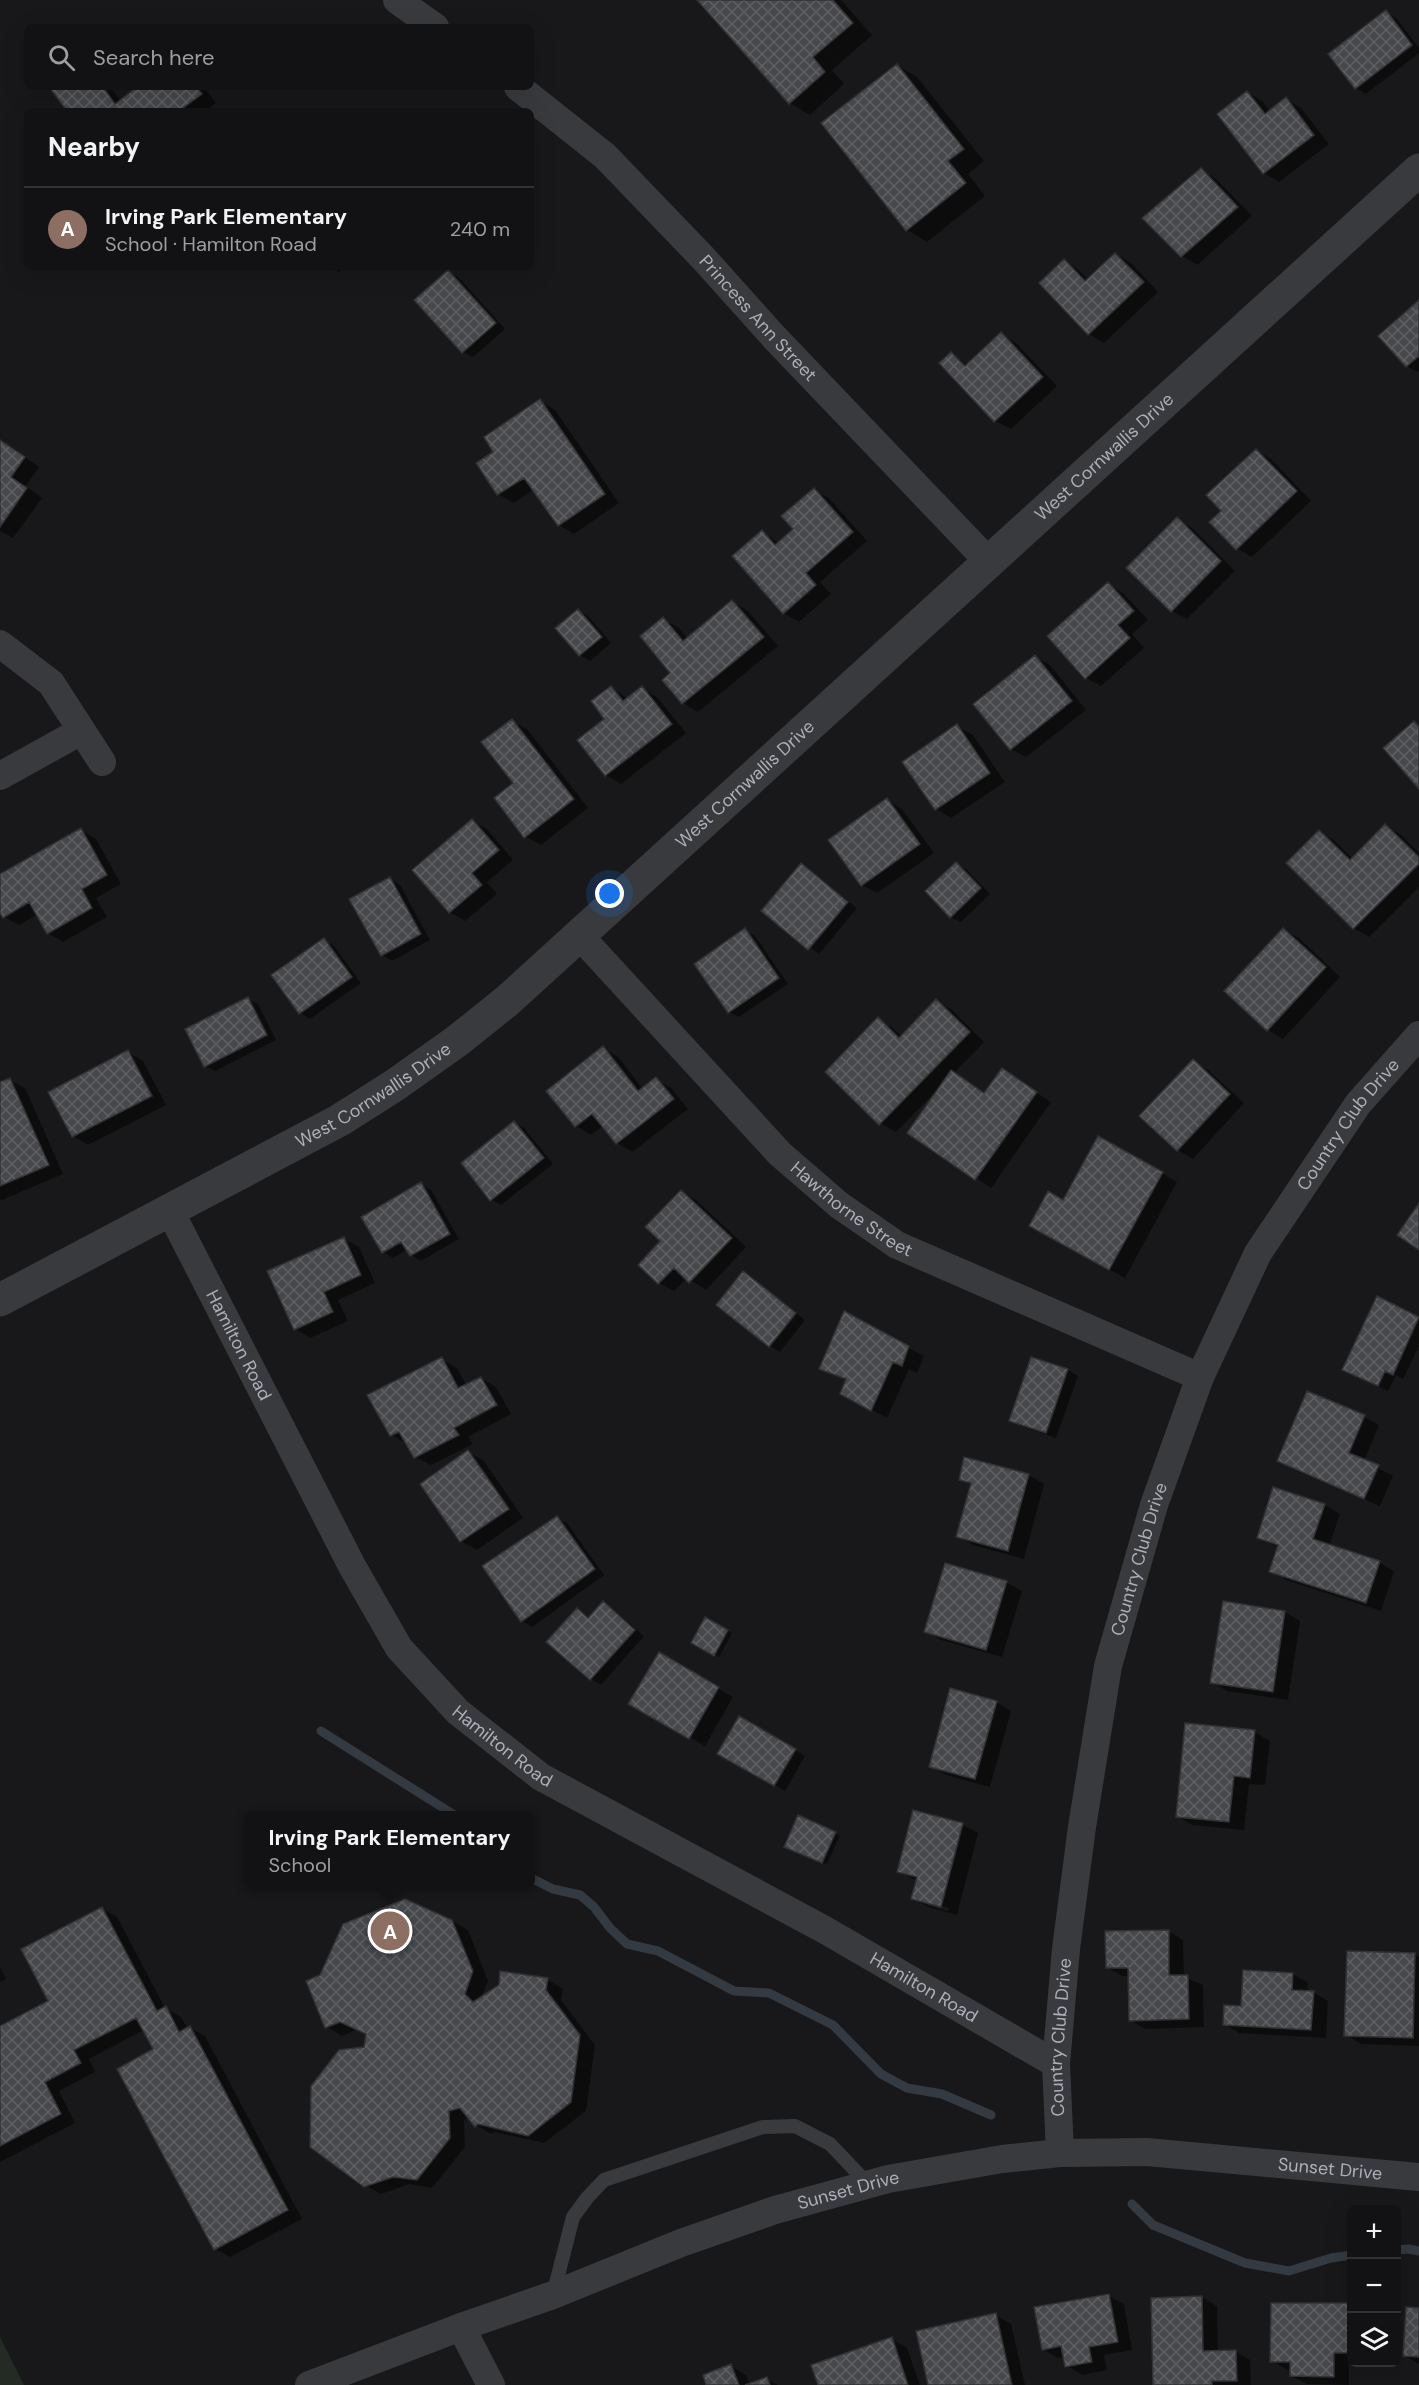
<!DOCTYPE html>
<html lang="en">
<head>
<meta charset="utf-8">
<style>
  :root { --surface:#121214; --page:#1f2022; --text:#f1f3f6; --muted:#9c9ea0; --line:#313234; --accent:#dcae4e }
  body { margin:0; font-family:"DM Sans",sans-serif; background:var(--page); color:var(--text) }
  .controls { position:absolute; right:18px; bottom:18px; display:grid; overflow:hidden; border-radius:9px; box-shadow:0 6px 24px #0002 }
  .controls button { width:54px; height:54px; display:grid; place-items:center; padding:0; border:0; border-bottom:2px solid var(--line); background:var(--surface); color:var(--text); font:30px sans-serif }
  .you { position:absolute; left:610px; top:894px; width:21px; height:21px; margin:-15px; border:4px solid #fff; border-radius:50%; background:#1a73e8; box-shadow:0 0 0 9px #1a73e833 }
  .badge { display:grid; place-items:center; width:39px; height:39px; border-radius:50%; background:var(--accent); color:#fff; font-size:20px; font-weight:700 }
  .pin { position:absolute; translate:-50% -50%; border:3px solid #fff; box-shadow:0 2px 6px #0006 }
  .popup { position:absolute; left:244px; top:1811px; width:291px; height:78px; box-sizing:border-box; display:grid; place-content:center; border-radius:9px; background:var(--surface); filter:drop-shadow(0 2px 4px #0005); font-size:20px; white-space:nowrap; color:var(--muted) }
  .popup b { font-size:22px; color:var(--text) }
  .popup::after { content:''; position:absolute; left:50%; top:100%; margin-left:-12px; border:12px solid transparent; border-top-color:var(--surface) }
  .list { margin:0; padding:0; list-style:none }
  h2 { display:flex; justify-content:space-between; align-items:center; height:78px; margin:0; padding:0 24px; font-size:26px }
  h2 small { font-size:20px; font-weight:400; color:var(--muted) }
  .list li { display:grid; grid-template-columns:39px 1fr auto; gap:18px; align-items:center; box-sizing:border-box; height:84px; padding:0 24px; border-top:2px solid var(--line) }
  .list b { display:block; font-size:22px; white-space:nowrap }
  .list p { margin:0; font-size:20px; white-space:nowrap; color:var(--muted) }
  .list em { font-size:20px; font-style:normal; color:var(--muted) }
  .icon { flex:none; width:33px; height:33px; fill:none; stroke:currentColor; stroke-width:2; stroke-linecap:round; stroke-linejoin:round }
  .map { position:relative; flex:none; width:1419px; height:2385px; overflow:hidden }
  .search { position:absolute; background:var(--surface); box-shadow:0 6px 24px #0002; left:24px; top:24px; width:510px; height:66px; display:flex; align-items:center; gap:15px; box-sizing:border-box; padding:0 21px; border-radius:9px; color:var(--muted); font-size:22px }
  .panel { position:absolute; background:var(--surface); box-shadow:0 6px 24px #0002; left:24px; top:108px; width:510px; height:162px; border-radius:9px }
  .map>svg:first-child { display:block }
  .pitch { fill:#242b25 }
  .shadow { fill:#0007; fill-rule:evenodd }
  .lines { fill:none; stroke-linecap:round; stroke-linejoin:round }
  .stream { stroke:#333a41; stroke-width:9 }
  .building { fill:url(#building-cross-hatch); stroke:#323235; stroke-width:1.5 }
  .service { stroke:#393a3e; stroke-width:14 }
  .minor { stroke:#393a3e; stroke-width:28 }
  .tertiary { stroke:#393a3e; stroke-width:33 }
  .labels { text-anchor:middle; stroke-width:4.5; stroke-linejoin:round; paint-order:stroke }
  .street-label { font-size:18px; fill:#acafb8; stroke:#131315 }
</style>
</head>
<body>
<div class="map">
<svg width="1419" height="2385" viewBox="0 0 1419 2385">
  <defs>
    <pattern id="building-cross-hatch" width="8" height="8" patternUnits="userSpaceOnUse" patternTransform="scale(1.5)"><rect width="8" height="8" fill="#47484c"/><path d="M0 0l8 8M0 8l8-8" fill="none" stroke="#5f6064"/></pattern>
  </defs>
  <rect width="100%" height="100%" fill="#18181a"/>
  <path class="pitch" d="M0,2337L24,2385H0Z"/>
  <path class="shadow" d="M699,0H841L872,35L832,70L844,84L810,115L790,103Z
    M1386,12L1396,18L1419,48V53L1366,94L1356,88Z
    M897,65L917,77L984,161L968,174L985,196L927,242L907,230Z
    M51,87H110L121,101L139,87H204L216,103L206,111H69Z
    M1247,92L1262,101L1270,111L1286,99L1301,108L1329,144L1279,182L1264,173Z
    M1201,170L1216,179L1252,216L1197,265L1182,256Z
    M1116,254L1131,263L1158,292L1104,343L1089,334L1041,283L1064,261L1079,270L1088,280Z
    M330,267H344L339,272Z
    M448,272L458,277L505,329L473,357L463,352Z
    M1419,302V371L1417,372L1407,366L1380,336Z
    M1001,334L1016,343L1057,386L1011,429L995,421L951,354L968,365Z
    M540,401L555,410L619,503L574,534L559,525L534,489L514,503L498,494L478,464L495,452Z
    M0,440L39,467L26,486L42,498L13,538L0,531Z
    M1256,450L1271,459L1311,501L1252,557L1236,548L1223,511Z
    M814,490L829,498L867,541L820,582L831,594L799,622L783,613L762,532L779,543L795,529Z
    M1177,519L1192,528L1235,571L1187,619L1172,611Z
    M1108,584L1123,593L1148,620L1132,634L1144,648L1101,686L1086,678Z
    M733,602L748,611L778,646L698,712L683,703L664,680L672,673L663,619L679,628L688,639Z
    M578,610L588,616L611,643L590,661L580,655Z
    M1035,657L1050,665L1086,710L1026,757L1011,749Z
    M611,687L628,699L642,688L657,697L686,733L621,784L606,775L607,719Z
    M512,721L527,729L588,808L541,845L525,836L515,783Z
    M957,726L973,735L1005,782L951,818L936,809Z
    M887,800L902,809L934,853L877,893L862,885Z
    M472,821L487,829L513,860L487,882L497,894L465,921L450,912Z
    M1386,826L1401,835L1419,853V887L1369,937L1354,928L1288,863L1319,832L1334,840L1353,859Z
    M81,830L96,839L121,884L96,898L107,917L63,942L48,933L38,914L19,925L4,917L0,910V875Z
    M956,864L966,869L990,894L961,922L951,917Z
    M801,865L857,908L819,954L763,911Z
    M390,879L400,885L430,940L392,961L382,955Z
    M1283,929L1299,938L1340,977L1283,1039L1268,1030Z
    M745,930L755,936L788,984L739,1017L729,1012Z
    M324,940L334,946L361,983L310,1019L300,1013Z
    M248,999L258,1004L276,1040L215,1071L205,1066Z
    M937,1001L952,1010L984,1042L954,1073L985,1093L1002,1070L1051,1102L991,1188L909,1132L938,1091L937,1090L896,1132L880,1123L878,1019L893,1028L902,1037Z
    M603,1048L618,1057L643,1089L656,1079L671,1088L688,1109L632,1152L617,1143L603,1126L591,1135L576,1126L548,1091Z
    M128,1052L143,1061L166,1105L88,1145L73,1136Z
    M1193,1061L1208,1070L1244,1103L1193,1159L1178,1150Z
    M10,1080L25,1088L63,1174L2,1200L0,1199V1084Z
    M514,1122L524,1128L553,1164L501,1205L491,1199Z
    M1162,1173L1177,1182L1125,1278L1046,1235L1064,1202Z
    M421,1184L431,1190L459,1239L421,1261L411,1255L408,1249L393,1258L383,1252Z
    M681,1191L696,1200L746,1247L706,1290L687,1278L674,1291L659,1283L663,1241Z
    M344,1239L359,1247L375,1283L338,1300L348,1321L310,1338L295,1329Z
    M753,1279L805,1320L780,1352L770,1346Z
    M1378,1298L1419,1319V1346L1403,1379L1396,1375L1388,1391L1354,1375Z
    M844,1314L924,1356L917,1373L909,1369L887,1418L857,1402L853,1380L835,1373V1376L821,1368Z
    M1032,1358L1068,1370L1078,1376L1056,1438L1021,1426L1011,1420Z
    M442,1359L457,1368L467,1386L481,1378L496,1387L511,1414L468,1437L473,1444L431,1465L415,1457L407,1444L392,1435Z
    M1364,1417L1379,1425L1364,1461L1393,1476L1380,1506L1294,1470L1279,1461Z
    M469,1452L484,1461L523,1518L477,1550L461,1541Z
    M1029,1475L1044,1484L1024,1559L973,1545L958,1536L972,1485L960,1479Z
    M1274,1489L1325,1505L1340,1514L1329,1546L1379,1562L1394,1571L1381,1611L1286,1580L1271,1571L1278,1548L1258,1537Z
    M557,1518L567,1523L604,1575L532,1627L522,1621Z
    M946,1564L1007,1583L1022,1591L1002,1657L941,1640L926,1631Z
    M603,1603L613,1609L644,1636L601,1685L591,1679L548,1641L577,1609L590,1618Z
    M1224,1603L1285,1612L1300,1621L1288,1700L1227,1691L1212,1682Z
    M706,1619L732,1633L719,1657L693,1642Z
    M659,1654L733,1697L705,1746L630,1703Z
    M996,1702L1011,1711L990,1787L946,1775L931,1766Z
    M740,1718L805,1756L785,1791L719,1753Z
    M1255,1732L1270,1741L1265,1785L1249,1784L1244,1830L1192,1825L1177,1816Z
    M914,1812L963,1825L978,1833L957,1915L928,1907L913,1899L917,1881L898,1871ZM927,1902L949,1908L948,1911L927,1905Z
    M835,1833L840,1836L827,1864L790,1849Z
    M101,1908L117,1917L165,2008L181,2017L188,2029L190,2028L205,2036L302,2219L230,2257L215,2249L155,2050L144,2030L89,2059L95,2072L59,2091L75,2123L0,2162V2027L50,2001Z
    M452,1921L468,1930L488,1981L481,1998L548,1980L563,1989L561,2000L595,2045L586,2111L544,2143L494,2132L491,2134L476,2125L470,2118L464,2120L465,2147L432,2188L409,2184L381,2194L365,2185L367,2035L356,2030L342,2036L327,2027Z
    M1168,1931L1183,1940L1184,1977L1203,1985L1204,2027L1145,2029L1130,2020L1129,1976H1122L1107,1967Z
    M1349,1953L1415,1955L1419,1957V2046L1361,2044L1346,2035Z
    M0,1967L6,1979L0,1982Z
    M1293,1974L1308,1983L1307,1992H1313L1328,2001L1326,2038L1239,2033L1224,2024L1242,2007Z
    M1109,2296L1124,2304L1132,2350L1104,2355L1107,2370L1082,2375L1067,2366L1065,2357L1058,2358L1043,2349Z
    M1202,2297L1217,2306L1218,2352L1235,2351L1250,2360L1251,2385H1154Z
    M1352,2304V2361H1349V2385L1307,2384L1291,2376L1292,2370H1287L1272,2361Z
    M1419,2309V2364L1404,2355Z
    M995,2315L1011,2324L1025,2385H930Z
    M892,2339L907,2348L920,2385H820Z
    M731,2366L746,2375L750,2385L767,2379L778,2385H708Z"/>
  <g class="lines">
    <path class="stream" d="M321,1731L456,1816
      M531,1878L553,1889L580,1895L594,1907L610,1928L627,1944L658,1951L734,1991L769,1993L833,2025L881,2074L907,2088L942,2094L991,2115
      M1132,2204L1153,2225L1245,2263L1289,2271L1331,2258L1352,2255
      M1396,2250L1409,2249L1419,2251"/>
  </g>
  <path class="building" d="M697,0H833L853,23L813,57L825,72L789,104Z
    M1386,10L1412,45L1355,89L1328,54Z
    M897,64L964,149L948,161L966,183L906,231L821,123Z
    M49,87H103L115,104L137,87H196L202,94L179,111H67Z
    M1247,91L1265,114L1286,97L1314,135L1263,174L1217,114Z
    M1201,168L1238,207L1181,257L1142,218Z
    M1115,253L1144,282L1088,335L1039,283L1064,259L1085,281Z
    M448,270L496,323L462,353L414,300Z
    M1419,300V356L1406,367L1378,336Z
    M1001,332L1043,377L994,422L939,363L951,352L965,366Z
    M540,399L605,494L558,526L524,478L497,495L476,463L493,452L484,437Z
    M0,440L25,457L11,477L27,488L0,527Z
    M1256,449L1297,491L1236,550L1209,522L1221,511L1206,495Z
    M814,488L853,532L806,573L816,585L783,614L732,556L762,530L775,545L793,529L781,516Z
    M1177,517L1221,561L1171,612L1126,568Z
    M1108,582L1134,611L1118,625L1130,638L1085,679L1047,636Z
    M732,600L764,637L682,704L662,680L670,673L640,636L663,617L683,641Z
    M578,609L602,637L579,656L555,628Z
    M1035,655L1072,701L1010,750L973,704Z
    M611,686L623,701L642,686L672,724L605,776L577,740L604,719L591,701Z
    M512,719L574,799L524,838L494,798L513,783L481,742Z
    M1414,721L1419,727V789L1383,748Z
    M957,724L990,773L935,810L902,762Z
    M887,798L920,844L861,886L828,840Z
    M472,819L499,850L472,873L482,885L449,913L412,870Z
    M1385,824L1419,857V864L1353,929L1286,863L1319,830L1350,860Z
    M81,828L107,875L82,889L92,908L47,934L29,902L3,918L0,913V874Z
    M956,862L981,888L950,918L925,891Z
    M801,863L848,902L808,950L761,911Z
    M390,877L421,934L381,956L349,899Z
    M745,928L779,978L728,1013L694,964Z
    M1283,928L1326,967L1267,1031L1224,991Z
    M324,938L352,977L299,1014L271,975Z
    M248,997L267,1035L204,1067L185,1029Z
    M936,999L970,1032L879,1125L825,1072L878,1017L899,1038Z
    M603,1046L638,1091L656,1077L674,1099L616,1144L592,1114L575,1127L546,1091Z
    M128,1050L152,1096L72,1137L48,1092Z
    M1193,1059L1230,1094L1177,1151L1139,1116Z
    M1002,1068L1037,1092L975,1180L907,1133L951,1070L984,1093Z
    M10,1078L49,1165L0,1186V1082Z
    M514,1121L544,1158L490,1201L461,1163Z
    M1098,1136L1163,1172L1109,1270L1029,1226L1048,1191L1063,1200Z
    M421,1182L450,1234L410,1256L401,1242L382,1253L361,1217Z
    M681,1190L732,1238L689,1283L674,1268L658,1284L638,1265L660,1241L645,1227Z
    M1419,1203V1250L1397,1235Z
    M344,1237L361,1275L324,1292L333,1312L294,1330L267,1271Z
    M743,1271L796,1313L769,1347L716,1305Z
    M1377,1296L1419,1317L1393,1375L1385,1371L1378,1386L1342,1370Z
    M844,1311L909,1346L902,1366L893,1362L871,1411L840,1394L846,1379L819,1369Z
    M442,1357L458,1388L481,1377L497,1405L454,1428L459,1435L414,1458L399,1432L390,1436L367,1395Z
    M1031,1357L1068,1369L1046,1433L1009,1421Z
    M1307,1391L1365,1415L1349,1453L1379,1465L1364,1499L1277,1461Z
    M468,1450L509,1509L460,1542L420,1484Z
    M964,1457L1029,1474L1008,1551L956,1537L971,1483L959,1480Z
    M1273,1487L1325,1504L1313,1539L1380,1561L1366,1603L1269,1572L1278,1545L1257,1538Z
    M557,1516L595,1569L521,1622L482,1566Z
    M945,1563L1007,1581L986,1650L924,1632Z
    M603,1601L635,1630L590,1680L546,1642L577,1608L588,1618Z
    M1223,1601L1285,1611L1273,1692L1210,1683Z
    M705,1617L728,1630L714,1656L691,1643Z
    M659,1652L719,1687L689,1739L628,1704Z
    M950,1688L997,1701L975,1779L929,1767Z
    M739,1716L796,1749L774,1786L717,1754Z
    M1185,1723L1255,1730L1250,1778L1234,1776L1229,1822L1176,1817Z
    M913,1810L963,1823L941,1907L911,1899L917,1877L897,1872Z
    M798,1815L836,1832L822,1863L784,1847Z
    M405,1899L452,1920L473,1971L465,1994L473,2002L499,1985L500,1971L548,1978L546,1990L580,2035L571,2102L528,2136L478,2124L475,2127L460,2108L449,2111L450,2138L417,2180L393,2177L364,2187L310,2147L311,2086L339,2050L364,2047L366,2034L340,2022L325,2028L306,1981L320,1975L343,1924Z
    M102,1907L157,2011L166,2006L179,2032L190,2026L288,2210L214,2250L117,2069L153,2049L136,2018L74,2050L81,2063L45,2082L61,2114L0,2146V2026L48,2001L21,1949Z
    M1169,1930V1975H1188L1189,2019L1129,2021L1128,1968H1106L1105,1931Z
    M1347,1951L1415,1953L1413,2038L1344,2036Z
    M1243,1970L1293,1973L1292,1990L1314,1991L1311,2030L1223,2025L1224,2005L1241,2006Z
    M1109,2294L1118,2342L1089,2347L1092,2362L1065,2367L1061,2346L1042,2350L1034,2307Z
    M1202,2296L1203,2351L1236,2350L1237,2381H1212V2385H1153L1151,2298Z
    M1271,2303H1352V2353H1334V2377L1290,2376V2362H1270Z
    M1406,2307L1419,2308V2357L1403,2356Z
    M996,2313L1012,2385H928L916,2331Z
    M892,2337L908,2385H818L811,2365Z
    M731,2364L739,2385H706L703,2375Z
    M767,2377L770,2385H745Z"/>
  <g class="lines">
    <path class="service" d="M553,2295L573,2217L587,2198L604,2180L763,2127L795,2126L830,2144L868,2184"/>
    <g class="minor">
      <path d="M397,0L435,27"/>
      <path id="s1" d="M518,87L605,156L704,259L774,337L989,562"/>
      <path d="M0,644L51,683L102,762"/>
      <path d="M0,776L81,731"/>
      <path id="s2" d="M579,935L780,1154L839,1205L897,1245L1200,1377"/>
      <path id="s3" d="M169,1209L352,1566L399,1648L458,1712L541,1777L825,1930L1056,2064"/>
      <path id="s4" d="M1060,2153L1056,2064L1066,1949L1082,1827L1108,1666L1154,1505L1200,1377L1258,1253L1358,1104L1419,1035"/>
      <path d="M461,2327L491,2385"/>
      <path id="s5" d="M309,2385L461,2327L553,2295L681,2243L775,2210L888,2179L1002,2159L1060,2153L1147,2152L1419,2177"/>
    </g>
    <path class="tertiary" id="s6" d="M0,1300L340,1120L395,1085L457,1041L507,1001L1419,170"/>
  </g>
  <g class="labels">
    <g class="street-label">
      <text dy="6" stroke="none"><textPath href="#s1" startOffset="334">Princess Ann Street</textPath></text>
      <text dy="6" stroke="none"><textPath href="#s6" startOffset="1398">West Cornwallis Drive</textPath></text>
      <text dy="6" stroke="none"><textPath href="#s6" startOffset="912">West Cornwallis Drive</textPath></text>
      <text dy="6" stroke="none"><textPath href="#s6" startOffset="426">West Cornwallis Drive</textPath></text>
      <text dy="6" stroke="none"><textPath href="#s4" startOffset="1088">Country Club Drive</textPath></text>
      <text dy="6" stroke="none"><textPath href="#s2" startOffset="388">Hawthorne Street</textPath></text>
      <text dy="6" stroke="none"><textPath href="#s3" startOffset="153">Hamilton Road</textPath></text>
      <text dy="6" stroke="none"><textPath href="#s4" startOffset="602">Country Club Drive</textPath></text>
      <text dy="6" stroke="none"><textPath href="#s3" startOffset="639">Hamilton Road</textPath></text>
      <text dy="6" stroke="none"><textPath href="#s3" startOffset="1125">Hamilton Road</textPath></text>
      <text dy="6" stroke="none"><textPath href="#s4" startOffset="116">Country Club Drive</textPath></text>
      <text dy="6" stroke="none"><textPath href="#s5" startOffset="1060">Sunset Drive</textPath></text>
      <text dy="6" stroke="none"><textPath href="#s5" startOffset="574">Sunset Drive</textPath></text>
    </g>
  </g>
</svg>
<div class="controls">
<button>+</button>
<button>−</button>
<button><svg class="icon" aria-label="layers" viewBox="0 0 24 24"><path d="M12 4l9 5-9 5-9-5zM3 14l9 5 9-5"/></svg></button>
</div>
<div class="you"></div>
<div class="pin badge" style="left:390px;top:1931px;background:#8d6e63">A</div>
<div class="popup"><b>Irving Park Elementary</b>School</div>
<div class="search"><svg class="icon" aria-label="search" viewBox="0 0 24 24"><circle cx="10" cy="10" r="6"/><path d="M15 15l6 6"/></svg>Search here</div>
<section class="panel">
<h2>Nearby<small></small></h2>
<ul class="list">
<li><span class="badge" style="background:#8d6e63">A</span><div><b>Irving Park Elementary</b><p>School · Hamilton Road</p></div><em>240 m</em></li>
</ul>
</section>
</div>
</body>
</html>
